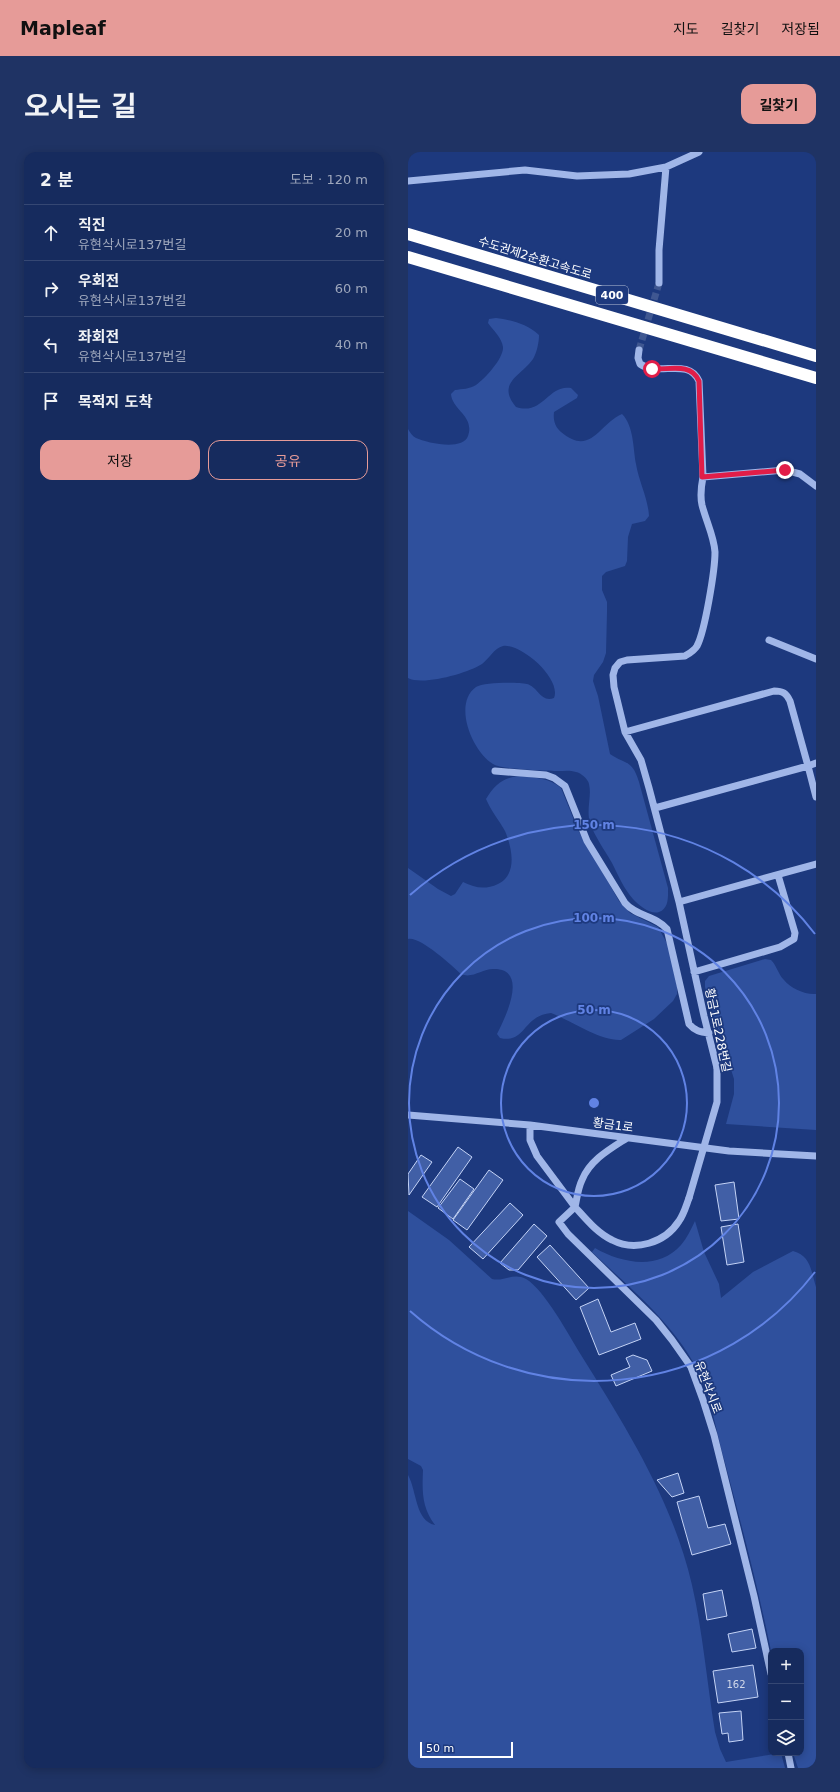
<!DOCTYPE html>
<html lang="ko">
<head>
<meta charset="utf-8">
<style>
  :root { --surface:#162b5e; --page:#1f3364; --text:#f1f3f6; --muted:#9ea7bc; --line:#354773; --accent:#e69b98 }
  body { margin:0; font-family:"DejaVu Sans","Noto Sans KR",sans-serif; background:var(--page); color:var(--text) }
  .controls { position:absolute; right:12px; bottom:12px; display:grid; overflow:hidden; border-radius:8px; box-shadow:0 2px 10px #0003 }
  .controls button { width:36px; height:36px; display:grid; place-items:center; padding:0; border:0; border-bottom:1px solid var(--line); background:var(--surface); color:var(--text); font:20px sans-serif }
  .scale { position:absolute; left:12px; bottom:10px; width:93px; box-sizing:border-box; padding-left:4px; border:2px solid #fff; border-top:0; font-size:11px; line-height:14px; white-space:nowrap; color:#fff; -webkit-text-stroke:3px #1d397e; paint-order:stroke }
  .stop { position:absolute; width:12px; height:12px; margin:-9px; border:3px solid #e11d48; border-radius:50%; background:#fff }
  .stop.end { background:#e11d48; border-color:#fff; box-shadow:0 1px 4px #0008 }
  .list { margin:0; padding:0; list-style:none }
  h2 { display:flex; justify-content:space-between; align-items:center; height:52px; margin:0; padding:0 16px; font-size:17px }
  h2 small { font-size:13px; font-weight:400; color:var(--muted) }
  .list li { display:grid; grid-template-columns:26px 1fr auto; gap:12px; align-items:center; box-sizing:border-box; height:56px; padding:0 16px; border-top:1px solid var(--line) }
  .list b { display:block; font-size:15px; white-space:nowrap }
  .list p { margin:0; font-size:13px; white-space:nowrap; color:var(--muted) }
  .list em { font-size:13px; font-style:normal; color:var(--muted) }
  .actions { display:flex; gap:8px; padding:12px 16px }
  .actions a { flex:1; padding:9px 0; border:1px solid var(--accent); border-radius:12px; text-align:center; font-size:14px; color:var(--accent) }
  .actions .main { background:var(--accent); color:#111 }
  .icon { flex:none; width:22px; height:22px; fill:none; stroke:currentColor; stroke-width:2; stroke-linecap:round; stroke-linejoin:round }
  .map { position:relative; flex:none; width:408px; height:1616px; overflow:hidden; border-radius:12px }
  header { display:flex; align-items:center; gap:24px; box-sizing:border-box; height:56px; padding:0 20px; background:var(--accent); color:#111 }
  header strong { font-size:19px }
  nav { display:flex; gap:22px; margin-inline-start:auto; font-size:14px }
  .intro { display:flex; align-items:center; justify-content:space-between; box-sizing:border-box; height:96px; padding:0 24px }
  h1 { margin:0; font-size:28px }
  .button { padding:10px 18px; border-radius:12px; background:var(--accent); color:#111; font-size:14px; font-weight:700 }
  main { display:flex; gap:24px; padding:0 24px }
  aside { flex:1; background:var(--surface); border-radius:12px; box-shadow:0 2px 10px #0003 }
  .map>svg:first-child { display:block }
  .green { fill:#2f509d }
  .building { fill:#415fa6; stroke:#c4d3f6 }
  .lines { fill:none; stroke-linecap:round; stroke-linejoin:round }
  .minor-tunnel { stroke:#3f5791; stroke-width:7; stroke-dasharray:7 3.5; stroke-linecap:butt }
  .minor { stroke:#a0b6e8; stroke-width:7 }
  .highway { stroke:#fff; stroke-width:12 }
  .minor-bridge { stroke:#a0b6e8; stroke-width:7 }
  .route { stroke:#e11d48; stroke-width:5 }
  .ring { fill:none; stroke:#6183e4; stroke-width:2 }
  .labels { text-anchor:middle; stroke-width:3.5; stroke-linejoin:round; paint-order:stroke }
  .number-label { font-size:10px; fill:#d0d7e9 }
  .shield { fill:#1d397e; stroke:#bbc4d8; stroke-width:1 }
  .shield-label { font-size:11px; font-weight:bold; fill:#fff }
  .street-label { font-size:12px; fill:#fff; stroke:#1d397e }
  .centre { fill:#6183e4; stroke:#1d397e; stroke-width:2 }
  .ring-label { font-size:12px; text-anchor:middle; font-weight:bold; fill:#6183e4; stroke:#1d397e; stroke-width:3.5; stroke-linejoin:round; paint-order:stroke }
</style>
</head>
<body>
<header>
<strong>Mapleaf</strong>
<nav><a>지도</a><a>길찾기</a><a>저장됨</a></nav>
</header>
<div class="intro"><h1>오시는 길</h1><a class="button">길찾기</a></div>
<main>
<aside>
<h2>2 분<small>도보 · 120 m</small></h2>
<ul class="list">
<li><svg class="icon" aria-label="ahead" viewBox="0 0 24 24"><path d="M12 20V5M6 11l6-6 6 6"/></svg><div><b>직진</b><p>유현삭시로137번길</p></div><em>20 m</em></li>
<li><svg class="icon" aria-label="right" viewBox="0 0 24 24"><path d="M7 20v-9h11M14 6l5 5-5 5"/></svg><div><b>우회전</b><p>유현삭시로137번길</p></div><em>60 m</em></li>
<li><svg class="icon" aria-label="left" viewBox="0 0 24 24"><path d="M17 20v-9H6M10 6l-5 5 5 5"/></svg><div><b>좌회전</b><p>유현삭시로137번길</p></div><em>40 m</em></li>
<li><svg class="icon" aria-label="arrive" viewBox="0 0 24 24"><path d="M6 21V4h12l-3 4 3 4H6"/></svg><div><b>목적지 도착</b></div></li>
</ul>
<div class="actions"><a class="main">저장</a><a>공유</a></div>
</aside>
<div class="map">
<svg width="408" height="1616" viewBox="0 0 408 1616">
  <rect width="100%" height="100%" fill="#1d397e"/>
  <path class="green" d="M88,166C104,168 119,172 131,183C131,190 129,200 125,207C113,224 88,231 108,255C135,264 140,232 163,236L170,243L169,246L146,260C145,268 147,275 153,280C183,305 191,272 214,262C226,274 225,296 228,312C231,330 240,346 241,364L237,369L224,372L220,385L219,409L217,414L198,420L194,424V438L199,450V460L198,501L195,510L186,523L185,529L190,544L202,602C218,613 224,607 231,630L260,736C260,745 261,756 251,760C243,763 230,753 225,747C216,737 210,723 204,711C196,697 187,685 182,671C178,657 184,644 181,632C180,627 173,621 168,620C162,618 156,619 150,619C139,619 95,617 87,613C65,602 44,552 68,535C76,530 110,530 119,532C130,535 133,551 146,546C154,527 113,491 95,494C86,496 81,507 74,512C60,521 15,534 0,526V277C2,280 4,284 8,286C19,291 55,299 60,284C67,264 44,258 43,242L47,238C54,237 62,237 68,233C77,227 96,206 95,195C94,186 85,178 80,171L81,167Z
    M113,624C127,626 142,626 153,636L170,678L211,749L222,761L250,775L260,793L269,834V842L265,849L246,867L213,888C192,889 162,868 143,861C114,864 118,892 92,886L89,882C97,866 122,816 85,817C74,817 64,827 53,822C43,813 12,784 0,787V716L30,737L43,744L47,742L55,730C67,736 77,738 90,732C110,722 104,696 97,679C91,668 83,659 78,647C87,632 96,625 113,624Z
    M357,807L363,808C369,814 370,822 376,828C382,836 397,843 408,842V978L318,972L326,942V927L297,835V829L301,824Z
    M0,1059L41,1088L84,1127C96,1130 105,1120 118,1127C136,1137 162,1185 173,1203C218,1275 265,1350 284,1433C295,1481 299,1531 307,1580L312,1597L318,1610L373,1601L377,1616H0V1323C9,1339 7,1369 27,1373C14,1356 14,1340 15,1318L13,1314L0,1307Z
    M287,1069L296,1100L311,1132L313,1146L345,1120L385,1099C403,1104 403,1119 408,1135V1616H390L385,1601H393V1499H363C350,1435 333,1371 316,1307C308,1278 302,1241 288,1215C263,1169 222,1136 184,1100L187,1096C213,1111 250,1119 273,1093C279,1086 283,1077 287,1069Z"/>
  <path class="building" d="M50,995L64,1005L29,1055L14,1045Z
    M13,1003L24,1010L1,1043L0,1022Z
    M81,1018L95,1028L59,1078L45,1068Z
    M52,1027L66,1037L45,1067L30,1056Z
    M326,1030L331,1067L313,1069L307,1033Z
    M102,1051L115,1063L75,1107L61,1095Z
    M126,1072L139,1084L110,1118H101L92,1111Z
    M330,1072L336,1110L319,1113L313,1075Z
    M142,1093L181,1136L168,1148L129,1105Z
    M190,1147L203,1180L227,1171L233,1187L191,1203L172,1155Z
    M225,1203L239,1208L244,1219L208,1234L203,1223L222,1215L218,1206Z
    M270,1321L276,1341L264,1345L249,1328Z
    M291,1344L300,1376L317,1372L323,1392L284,1403L269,1350Z
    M314,1438L319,1464L299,1468L295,1442Z
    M344,1477L348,1496L324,1500L320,1482Z
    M345,1513L350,1545L310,1551L305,1519Z
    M333,1559L335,1588L321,1590L320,1581L314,1582L311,1561Z"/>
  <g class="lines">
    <path class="minor-tunnel" d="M231,198L251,131"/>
    <path class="minor" d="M0,29L117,18L169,24L221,22L258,15L291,0
      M251,131V98L258,15
      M231,198L230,206L232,212C251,225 280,205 291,229L295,325L377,318L392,322L408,334
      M361,488L408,507
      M217,580L366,539C375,539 378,541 382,549L400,614L247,656
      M408,611L400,614L408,645
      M87,619L138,623L146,626L157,634L179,689L217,751C228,764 248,764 259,777L281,872C287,879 292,880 301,881
      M271,750L241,636L233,608L217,580L206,535L205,523L207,516L212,510L219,508L277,504C282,501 286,499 289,494C297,479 307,418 307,400C306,384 298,369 294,353C292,344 293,335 295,325
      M286,820L372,795L386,787L387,781L370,723
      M309,916L296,864L271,750L408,712
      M0,963L122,973L321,999L408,1004
      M122,973V988L129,1004L167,1055L151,1070L160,1082L248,1168L264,1188L283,1215L295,1248L306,1283L346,1444L363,1522
      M219,986C202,997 182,1008 174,1028C170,1036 169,1046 167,1055C178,1067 189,1081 204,1088C227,1100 257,1091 271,1069C276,1062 278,1054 281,1046
      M380,1601L383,1616"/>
    <path class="highway" d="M0,82L408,204
      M0,105L408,226"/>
    <path class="minor-bridge" d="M281,1046L309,950V916"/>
  </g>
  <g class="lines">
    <path class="route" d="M244,217C261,218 283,210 291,229L294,325L377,318"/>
  </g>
  <g class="ring">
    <circle cx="186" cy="951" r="93"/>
    <circle cx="186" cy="951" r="185"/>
    <path d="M407 1120A278 278 0 0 1 2 1159M2 743A278 278 0 0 1 407 782"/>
  </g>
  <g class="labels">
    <g class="number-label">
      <text x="328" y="1536">162</text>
    </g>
    <rect class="shield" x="188" y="134" width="32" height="18" rx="3"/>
    <g class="shield-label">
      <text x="204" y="147">400</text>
    </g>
    <g class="street-label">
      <text transform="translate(127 106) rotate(17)" y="4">수도권제2순환고속도로</text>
      <text transform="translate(310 878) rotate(78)" y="4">황금1로228번길</text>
      <text transform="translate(205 973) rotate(8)" y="4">황금1로</text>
      <text transform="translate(300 1235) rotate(69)" y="4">유현삭시로</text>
    </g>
  </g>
  <circle cx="186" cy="951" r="6" class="centre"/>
  <g class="ring-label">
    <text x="186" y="677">150 m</text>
    <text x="186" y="770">100 m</text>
    <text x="186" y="862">50 m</text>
  </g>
</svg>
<div class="controls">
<button>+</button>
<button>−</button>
<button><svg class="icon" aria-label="layers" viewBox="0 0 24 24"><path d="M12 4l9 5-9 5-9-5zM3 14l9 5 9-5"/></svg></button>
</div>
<div class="scale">50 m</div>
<div class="stop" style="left:244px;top:217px"></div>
<div class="stop end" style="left:377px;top:318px"></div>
</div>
</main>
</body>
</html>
